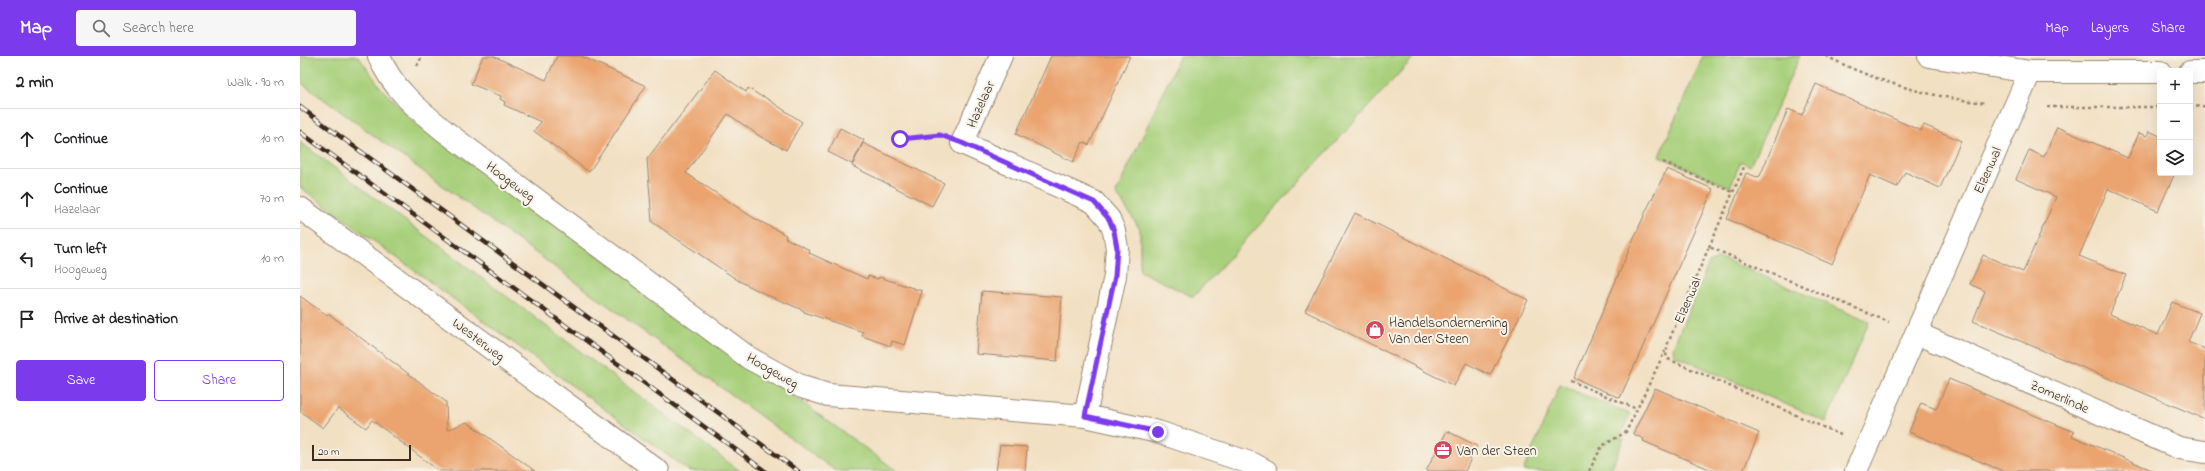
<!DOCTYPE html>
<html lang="en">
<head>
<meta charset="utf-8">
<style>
  :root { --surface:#fff; --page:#f6f6f6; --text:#202124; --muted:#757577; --line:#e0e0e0; --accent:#7c3aed }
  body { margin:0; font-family:"Indie Flower",sans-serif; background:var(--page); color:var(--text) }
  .controls { position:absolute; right:12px; top:12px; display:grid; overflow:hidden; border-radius:4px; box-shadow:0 4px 16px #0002 }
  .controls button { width:36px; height:36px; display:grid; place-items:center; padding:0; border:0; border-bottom:1px solid var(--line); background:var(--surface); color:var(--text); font:20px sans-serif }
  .scale { position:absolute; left:12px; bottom:10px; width:99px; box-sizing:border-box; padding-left:4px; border:2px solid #3b2a1e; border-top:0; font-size:11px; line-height:14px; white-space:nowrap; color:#3b2a1e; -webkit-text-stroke:3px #f7f3e8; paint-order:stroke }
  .stop { position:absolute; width:12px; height:12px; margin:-9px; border:3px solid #7c3aed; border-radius:50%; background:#fff }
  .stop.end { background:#7c3aed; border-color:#fff; box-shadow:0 1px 4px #0008 }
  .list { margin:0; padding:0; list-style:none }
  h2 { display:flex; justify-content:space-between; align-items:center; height:52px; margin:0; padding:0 16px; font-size:17px }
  h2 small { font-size:13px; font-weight:400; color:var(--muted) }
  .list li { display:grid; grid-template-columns:26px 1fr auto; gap:12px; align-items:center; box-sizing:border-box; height:60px; padding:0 16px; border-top:1px solid var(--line) }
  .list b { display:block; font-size:15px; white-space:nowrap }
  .list p { margin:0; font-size:13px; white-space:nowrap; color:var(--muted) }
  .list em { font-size:13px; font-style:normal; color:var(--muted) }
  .actions { display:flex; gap:8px; padding:12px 16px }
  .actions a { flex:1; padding:9px 0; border:1px solid var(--accent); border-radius:4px; text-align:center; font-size:14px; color:var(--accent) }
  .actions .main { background:var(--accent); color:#fff }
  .icon { flex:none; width:22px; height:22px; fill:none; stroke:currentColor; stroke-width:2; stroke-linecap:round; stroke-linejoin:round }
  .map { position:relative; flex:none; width:1905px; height:415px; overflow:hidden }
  header { display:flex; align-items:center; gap:24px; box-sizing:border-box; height:56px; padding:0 20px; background:var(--accent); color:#fff }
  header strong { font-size:19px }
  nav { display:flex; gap:22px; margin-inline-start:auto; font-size:14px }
  .search { width:280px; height:36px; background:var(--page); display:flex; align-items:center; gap:10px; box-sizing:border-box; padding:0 14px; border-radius:4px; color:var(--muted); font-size:15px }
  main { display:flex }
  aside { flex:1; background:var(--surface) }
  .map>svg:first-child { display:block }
  .green { fill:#a8d07b; stroke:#727d4c }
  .building { fill:#eba46f }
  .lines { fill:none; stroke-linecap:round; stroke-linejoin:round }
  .minor-casing { stroke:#968570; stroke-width:24 }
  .path { stroke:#968570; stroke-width:2.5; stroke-dasharray:3 3; stroke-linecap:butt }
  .minor { stroke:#fff; stroke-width:22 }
  .rail-casing { stroke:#3b2a1e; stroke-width:4.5 }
  .rail { stroke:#f7f3e8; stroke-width:3; stroke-dasharray:9; stroke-linecap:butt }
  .route { stroke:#7c3aed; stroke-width:5 }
  .labels { text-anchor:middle; stroke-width:4; stroke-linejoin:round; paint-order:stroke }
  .street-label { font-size:14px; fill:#3b2a1e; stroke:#f7f3e8 }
  .poi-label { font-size:14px; fill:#3b2a1e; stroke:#f7f3e8; text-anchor:start }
</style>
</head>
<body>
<header>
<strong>Map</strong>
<div class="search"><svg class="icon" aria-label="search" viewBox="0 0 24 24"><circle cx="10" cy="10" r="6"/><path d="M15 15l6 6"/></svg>Search here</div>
<nav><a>Map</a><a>Layers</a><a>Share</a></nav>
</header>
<main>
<aside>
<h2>2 min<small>Walk · 90 m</small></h2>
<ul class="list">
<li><svg class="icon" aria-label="ahead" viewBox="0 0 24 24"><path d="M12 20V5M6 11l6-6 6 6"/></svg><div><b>Continue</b></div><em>10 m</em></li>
<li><svg class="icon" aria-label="ahead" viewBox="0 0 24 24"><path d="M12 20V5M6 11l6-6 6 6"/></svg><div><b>Continue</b><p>Hazelaar</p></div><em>70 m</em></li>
<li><svg class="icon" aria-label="left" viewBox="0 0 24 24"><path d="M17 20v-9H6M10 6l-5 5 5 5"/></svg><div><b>Turn left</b><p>Hoogeweg</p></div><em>10 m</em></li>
<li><svg class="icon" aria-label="arrive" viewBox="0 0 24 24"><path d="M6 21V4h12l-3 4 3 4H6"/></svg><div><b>Arrive at destination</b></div></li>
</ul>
<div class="actions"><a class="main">Save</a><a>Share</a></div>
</aside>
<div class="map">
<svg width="1905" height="415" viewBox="0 0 1905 415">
  <rect width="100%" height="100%" fill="#f7f3e8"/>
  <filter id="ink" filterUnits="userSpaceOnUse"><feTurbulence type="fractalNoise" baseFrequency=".025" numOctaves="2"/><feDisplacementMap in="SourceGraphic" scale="8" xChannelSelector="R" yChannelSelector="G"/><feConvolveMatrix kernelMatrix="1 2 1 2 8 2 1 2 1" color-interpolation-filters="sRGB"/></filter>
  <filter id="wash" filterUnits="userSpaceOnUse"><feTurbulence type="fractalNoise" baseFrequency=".012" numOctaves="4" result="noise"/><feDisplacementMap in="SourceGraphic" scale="16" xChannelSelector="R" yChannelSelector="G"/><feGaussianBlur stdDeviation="0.9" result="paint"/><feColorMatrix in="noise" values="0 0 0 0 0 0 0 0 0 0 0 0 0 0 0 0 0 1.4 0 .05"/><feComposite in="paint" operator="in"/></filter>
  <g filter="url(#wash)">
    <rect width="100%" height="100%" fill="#f2e0c3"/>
    <path class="green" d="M0,0H58L81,32L116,68L597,415H536L0,26Z
      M880,0H1115L893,241L840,215V173L816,137Z
      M1403,0H1500L1450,110L1441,105L1430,131L1359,100Z
      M0,86L440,415H389L0,131Z
      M1418,203L1426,204L1569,266L1526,366L1374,299L1373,291L1409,207Z
      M1260,329L1330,358L1319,382L1324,383L1310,415H1223Z"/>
    <g id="blocks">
      <path class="building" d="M183,0H193L246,24L257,0H281L346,30L289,116L234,75L241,66L204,49L205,46L200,43L201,40L171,28Z
        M751,0H830L789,89L783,86L773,106L716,78Z
        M415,14L446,36L448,32L462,41L463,40L502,66L486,94L461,81L428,58L386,117L452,161L486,179L485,182L510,194L509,197L567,223L568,220L578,223L579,221L622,235L605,289L592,285L591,290L562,280L563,276L504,256L503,254L467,239L439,225L352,166L347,103Z
        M1516,28L1621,75L1624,69L1661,85L1640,132L1605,116L1597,131L1570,119L1532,208L1427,163L1446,117L1457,121L1460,120L1488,53L1502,59Z
        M1757,71L1828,102L1839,77L1847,80L1849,75L1860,80V117H1875L1858,155L1808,133L1779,200L1826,219L1810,258L1858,279L1872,246L1900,257L1888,286L1905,293V363L1673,265L1685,235L1670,228L1683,199L1723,216L1756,141L1716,123L1729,94L1744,101Z
        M540,72L564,84L552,108L528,96Z
        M563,87L644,127L632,150L552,110Z
        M1367,113L1413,133L1320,342L1274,322L1345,157Z
        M1055,157L1228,244L1190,319L1166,307L1154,330L1005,255Z
        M682,235L762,241L757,305L676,298Z
        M0,240L26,259L29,258L41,267L146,346L147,374L167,366L235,415H139L72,364L66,372L38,352L23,372L0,355Z
        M1649,323L1774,376L1772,380L1854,415H1703L1609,376L1621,347L1636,353Z
        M1355,332L1459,377L1443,415H1414L1343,385L1344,383L1333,378Z
        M1147,375L1177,390L1165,415H1126Z
        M700,389L727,391L725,415H696Z"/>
    </g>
  </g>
  <g filter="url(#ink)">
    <use href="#blocks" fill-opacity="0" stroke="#968570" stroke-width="1"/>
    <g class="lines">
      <g class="minor-casing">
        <path id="minor" d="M79,0C91,32 121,56 147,77L449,302L502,331L528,339L785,360L858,376L953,408L966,415
          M701,0L662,87L794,146L809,163L814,175L817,192L815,220L785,360
          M1629,0L1730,16H1860
          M1890,16H1905
          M0,152L358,415
          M1616,277L1879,392L1905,396
          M1556,415L1730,16"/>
      </g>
      <path class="path" d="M1526,0C1576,26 1630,41 1686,47
        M117,10L122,0
        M1747,51H1860
        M1890,51L1905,50
        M600,83L635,80
        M1363,106L1433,136
        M1409,191L1444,111
        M1271,325L1337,353
        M1541,379L1368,303L1366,298L1368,287L1409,191L1589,266
        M1289,415L1302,390L1326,376L1365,295"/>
      <use href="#minor" class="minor"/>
      <g class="rail-casing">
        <path id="rail" d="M0,51L498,415
          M0,76L465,415"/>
      </g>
      <use href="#rail" class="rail"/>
    </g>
  </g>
  <g class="lines" filter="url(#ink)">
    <path class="route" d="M600,83L640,79L662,87L794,146L809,163L814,175L817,192L815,220L785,360L858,376"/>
  </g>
  <defs>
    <g id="shop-disc" transform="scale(1)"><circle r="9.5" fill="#d1495b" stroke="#f7f3e8"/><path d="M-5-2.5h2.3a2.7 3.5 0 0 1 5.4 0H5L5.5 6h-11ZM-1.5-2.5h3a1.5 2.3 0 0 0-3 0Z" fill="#fff"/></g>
    <g id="office-disc" transform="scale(1)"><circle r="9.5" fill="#d1495b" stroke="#f7f3e8"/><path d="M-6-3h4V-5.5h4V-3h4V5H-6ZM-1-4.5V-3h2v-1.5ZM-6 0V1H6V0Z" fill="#fff"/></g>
  </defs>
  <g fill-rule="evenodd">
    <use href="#shop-disc" x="1075" y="274"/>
    <use href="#office-disc" x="1143" y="394"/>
  </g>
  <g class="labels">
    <g class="street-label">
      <text transform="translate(680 48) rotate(-66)" y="5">Hazelaar</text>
      <text transform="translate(1687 114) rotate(-66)" y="5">Elzenwal</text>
      <text transform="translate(211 125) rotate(37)" y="5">Hoogeweg</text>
      <text transform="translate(1387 244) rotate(-67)" y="5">Elzenwal</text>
      <text transform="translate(179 283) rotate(37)" y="5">Westerweg</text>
      <text transform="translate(473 314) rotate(30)" y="5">Hoogeweg</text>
      <text transform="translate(1760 340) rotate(24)" y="5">Zomerlinde</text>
    </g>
    <g class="poi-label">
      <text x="1089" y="271">Handelsonderneming<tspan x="1089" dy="16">Van der Steen</tspan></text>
      <text x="1157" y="399">Van der Steen</text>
    </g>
  </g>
</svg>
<div class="controls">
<button>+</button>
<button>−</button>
<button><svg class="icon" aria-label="layers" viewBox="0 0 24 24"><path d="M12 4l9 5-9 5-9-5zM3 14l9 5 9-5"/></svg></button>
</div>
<div class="scale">20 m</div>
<div class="stop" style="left:600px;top:83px"></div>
<div class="stop end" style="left:858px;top:376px"></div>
</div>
</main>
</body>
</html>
